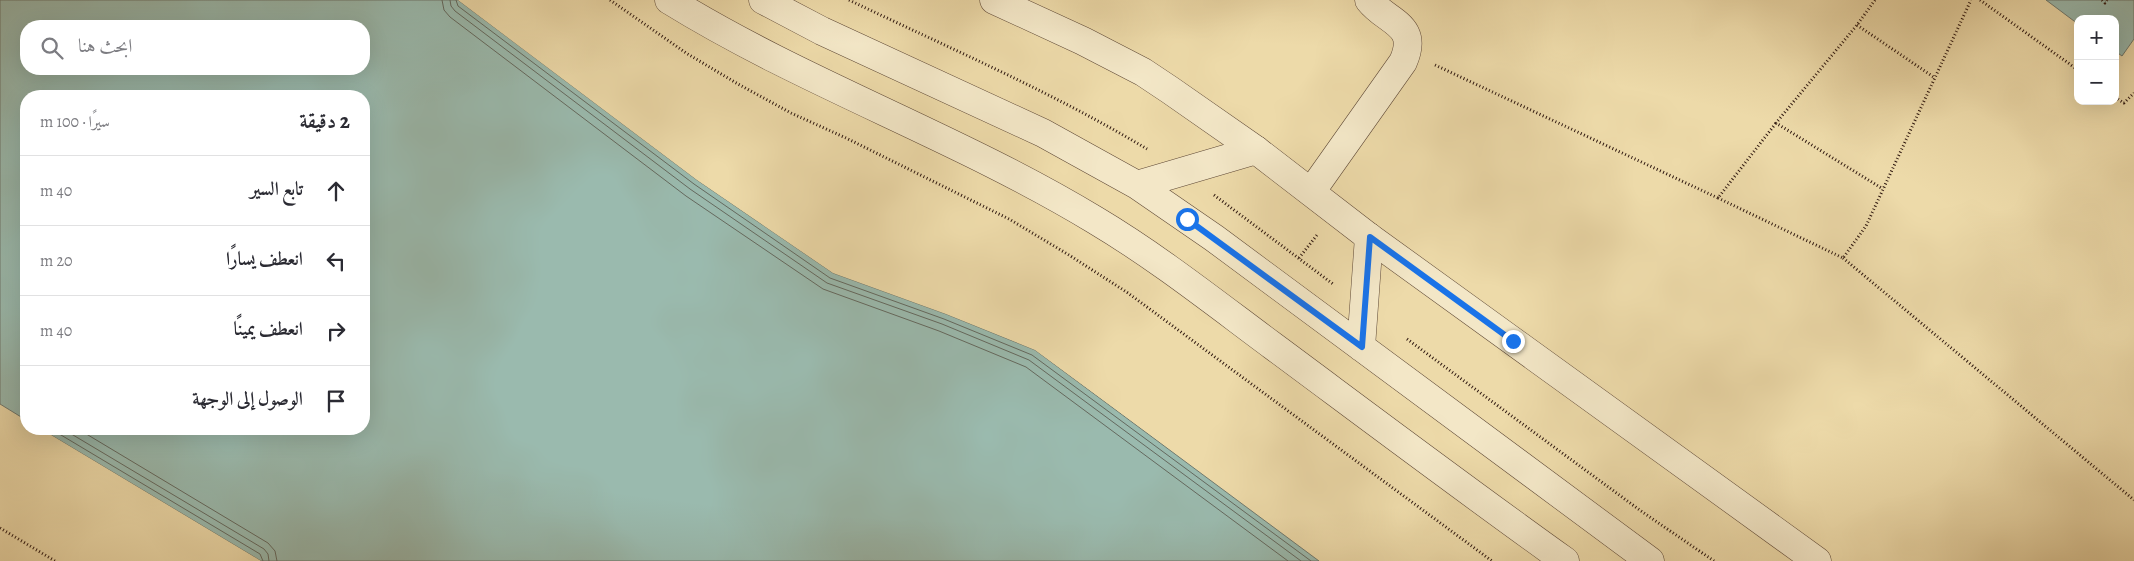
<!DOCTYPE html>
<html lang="ar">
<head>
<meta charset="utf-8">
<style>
  :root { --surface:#fff; --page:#f2f2f3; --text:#2b2b33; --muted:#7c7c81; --line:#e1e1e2 }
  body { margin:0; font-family:Alegreya,Amiri,serif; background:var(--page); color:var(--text); direction:rtl }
  .controls { position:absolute; right:15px; top:15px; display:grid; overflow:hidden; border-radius:10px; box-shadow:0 5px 20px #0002 }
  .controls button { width:45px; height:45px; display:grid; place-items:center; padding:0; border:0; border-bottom:1px solid var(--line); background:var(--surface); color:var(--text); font:25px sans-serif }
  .stop { position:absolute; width:15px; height:15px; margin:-11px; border:4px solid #1a73e8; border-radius:50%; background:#fff }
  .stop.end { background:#1a73e8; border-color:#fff; box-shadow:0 1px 5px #0008 }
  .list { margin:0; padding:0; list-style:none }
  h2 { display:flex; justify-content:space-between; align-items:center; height:65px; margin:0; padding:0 20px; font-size:21px }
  h2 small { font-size:16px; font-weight:400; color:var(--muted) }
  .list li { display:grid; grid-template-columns:32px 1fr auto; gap:15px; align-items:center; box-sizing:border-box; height:70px; padding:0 20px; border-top:1px solid var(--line) }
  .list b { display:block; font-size:19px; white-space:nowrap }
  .list em { font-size:16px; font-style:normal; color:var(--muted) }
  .icon { flex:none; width:28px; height:28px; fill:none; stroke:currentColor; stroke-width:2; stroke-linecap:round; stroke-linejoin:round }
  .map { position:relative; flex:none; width:2134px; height:561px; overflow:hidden; direction:ltr }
  .search { position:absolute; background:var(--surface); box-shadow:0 5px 20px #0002; left:20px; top:20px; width:350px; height:55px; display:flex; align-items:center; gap:12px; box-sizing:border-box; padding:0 18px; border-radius:20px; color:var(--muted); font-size:19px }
  .panel { position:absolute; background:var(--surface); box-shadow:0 5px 20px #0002; left:20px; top:90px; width:350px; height:345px; border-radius:20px; direction:rtl }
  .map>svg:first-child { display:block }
  .water { fill:#9abaae; stroke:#6f796f; fill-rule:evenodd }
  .pier { fill:#eddaa9 }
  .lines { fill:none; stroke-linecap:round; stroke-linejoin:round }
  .shore { stroke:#64695f; stroke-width:1 }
  .minor-casing { stroke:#5e4836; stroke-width:29 }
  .tertiary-casing { stroke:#5e4836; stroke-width:29 }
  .path { stroke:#2f1810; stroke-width:3; stroke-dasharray:1 2.5; stroke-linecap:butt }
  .minor { stroke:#f3e7c7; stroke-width:28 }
  .tertiary { stroke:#f3e7c7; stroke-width:28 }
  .route { stroke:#1a73e8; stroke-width:6 }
</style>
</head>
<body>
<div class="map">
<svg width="2134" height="561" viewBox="0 0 2134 561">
  <rect width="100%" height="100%" fill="#eddaa9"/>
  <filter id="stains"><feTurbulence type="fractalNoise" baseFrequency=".004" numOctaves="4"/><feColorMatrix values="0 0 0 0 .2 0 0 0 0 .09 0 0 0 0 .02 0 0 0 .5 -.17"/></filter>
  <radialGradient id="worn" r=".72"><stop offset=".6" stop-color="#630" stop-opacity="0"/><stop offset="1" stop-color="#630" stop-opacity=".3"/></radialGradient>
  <path class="water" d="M0,0H458L697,180L833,273L946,314L1035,350L1319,561H261L41,429H364V96H26V420L0,404ZM26,26H364V69H26Z
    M2046,0H2134V39L2122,56L2115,51V19H2078V24Z"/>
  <path class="pier" d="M458,0H463L698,178L834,271L947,312L1036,348L1322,561L1035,350L946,314L833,273L697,180Z
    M39,429H41L261,561H257Z"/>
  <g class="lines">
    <path class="shore" d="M442,0L444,10L450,17L686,196L823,289L939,331L1026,367L1288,561
      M450,0L451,6L455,11L690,189L827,283L942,324L1029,360L1301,561
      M456,0L458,6L694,184L830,278L944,319L1032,355L1311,561
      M51,429L260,554L263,561
      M63,429L264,549L268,554L269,561
      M78,429L268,543L275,551L277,561"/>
    <g class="minor-casing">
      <path id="minor" d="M994,0L1083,41L1143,72L1170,90L1256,150L1369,237L1817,561
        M1311,192L1403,62C1420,24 1387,23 1369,0"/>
    </g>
    <g class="tertiary-casing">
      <path id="tertiary" d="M669,0C805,84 958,137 1095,220C1157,257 1215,303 1273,346C1370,418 1467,491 1565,561
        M763,0L822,31L1043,133L1137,185L1214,238L1650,561
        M1137,185L1256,150
        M1361,347L1369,237"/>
    </g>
    <path class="path" d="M610,0L686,53L738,84L791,113L846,138L1009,219L1069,255L1128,293L1185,335L1492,561
      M849,0C949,48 1052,92 1147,149
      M1875,0L1857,25L1776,123L1883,189
      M1980,0L2078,70
      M2102,0L2105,3L2107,0
      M1857,25L1935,78
      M1435,65L1718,198L1776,123
      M2115,97L2124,103L2134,93
      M1214,195L1333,284
      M1718,198L1843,258L1866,226L1971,0
      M1299,258L1317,235
      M1843,258L2134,500
      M1407,339L1641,511L1714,561
      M0,528L55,561"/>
    <use href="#minor" class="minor"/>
    <use href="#tertiary" class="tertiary"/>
  </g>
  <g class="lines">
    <path class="route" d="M1187,219L1362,347L1370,237L1513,341"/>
  </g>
  <rect width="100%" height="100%" filter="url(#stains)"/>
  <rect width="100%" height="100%" fill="url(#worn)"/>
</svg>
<div class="controls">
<button>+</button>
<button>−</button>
</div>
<div class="stop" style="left:1187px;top:219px"></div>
<div class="stop end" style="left:1513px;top:341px"></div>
<div class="search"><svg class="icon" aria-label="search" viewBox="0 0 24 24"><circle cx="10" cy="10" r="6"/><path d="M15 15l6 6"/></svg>ابحث هنا</div>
<section class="panel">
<h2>2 دقيقة<small>سيرًا · 100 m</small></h2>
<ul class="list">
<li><svg class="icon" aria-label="ahead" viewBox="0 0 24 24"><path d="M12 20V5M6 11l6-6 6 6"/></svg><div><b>تابع السير</b></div><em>40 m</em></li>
<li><svg class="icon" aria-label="left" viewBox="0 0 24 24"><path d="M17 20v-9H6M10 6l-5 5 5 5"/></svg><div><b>انعطف يسارًا</b></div><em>20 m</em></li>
<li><svg class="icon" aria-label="right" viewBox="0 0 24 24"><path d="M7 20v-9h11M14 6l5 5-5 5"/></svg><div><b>انعطف يمينًا</b></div><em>40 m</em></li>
<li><svg class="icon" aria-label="arrive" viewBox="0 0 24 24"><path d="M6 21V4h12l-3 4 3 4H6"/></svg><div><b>الوصول إلى الوجهة</b></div></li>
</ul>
</section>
</div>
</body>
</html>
